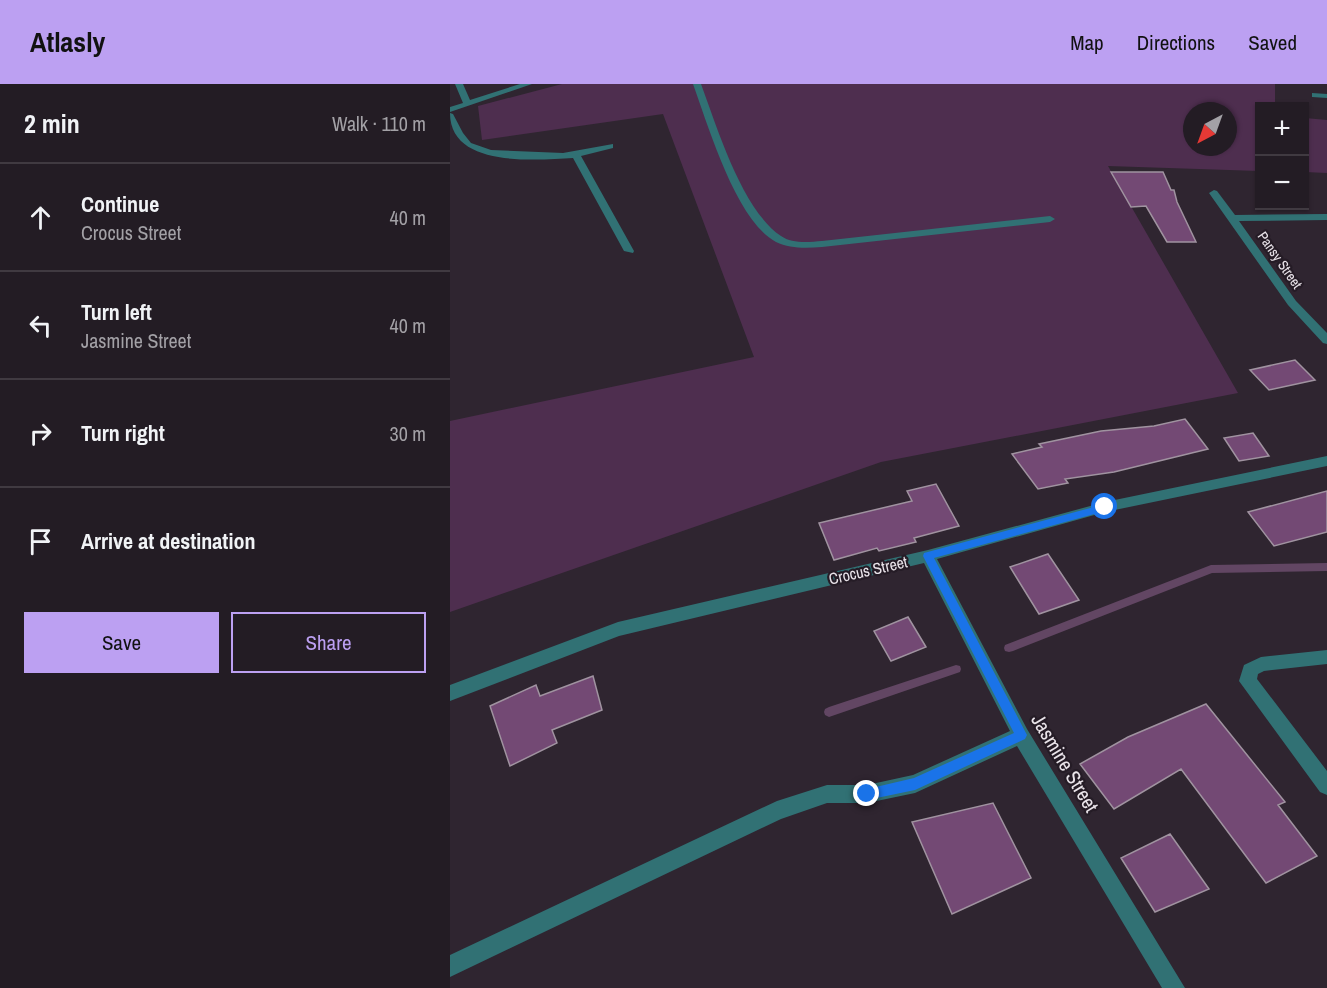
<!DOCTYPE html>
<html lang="en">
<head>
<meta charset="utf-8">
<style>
  :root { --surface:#231c24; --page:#2f2931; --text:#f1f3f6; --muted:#a3a1a6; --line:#403a41; --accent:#bca0f2 }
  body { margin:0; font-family:"Archivo Narrow",sans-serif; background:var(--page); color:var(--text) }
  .controls { position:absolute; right:18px; top:18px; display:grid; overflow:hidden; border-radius:0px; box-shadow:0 2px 4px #0004 }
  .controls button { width:54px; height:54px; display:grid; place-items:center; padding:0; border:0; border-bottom:2px solid var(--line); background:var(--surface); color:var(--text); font:30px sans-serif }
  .compass { position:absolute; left:733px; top:18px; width:54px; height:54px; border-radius:50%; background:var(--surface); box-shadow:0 2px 4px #0004; rotate:221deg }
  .stop { position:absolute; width:18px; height:18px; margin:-14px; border:4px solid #1a73e8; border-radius:50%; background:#fff }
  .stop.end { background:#1a73e8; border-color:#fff; box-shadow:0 2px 6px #0008 }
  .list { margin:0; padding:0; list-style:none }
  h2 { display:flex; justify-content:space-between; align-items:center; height:78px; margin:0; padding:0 24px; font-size:26px }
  h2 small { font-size:20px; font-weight:400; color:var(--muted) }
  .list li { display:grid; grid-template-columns:39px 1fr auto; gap:18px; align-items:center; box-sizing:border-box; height:108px; padding:0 24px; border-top:2px solid var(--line) }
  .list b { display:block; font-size:22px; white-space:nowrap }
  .list p { margin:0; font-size:20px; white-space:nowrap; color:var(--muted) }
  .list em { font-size:20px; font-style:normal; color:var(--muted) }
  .actions { display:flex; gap:12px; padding:18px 24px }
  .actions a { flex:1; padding:14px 0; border:2px solid var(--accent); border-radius:0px; text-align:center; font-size:21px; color:var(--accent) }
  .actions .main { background:var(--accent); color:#111 }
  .icon { flex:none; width:33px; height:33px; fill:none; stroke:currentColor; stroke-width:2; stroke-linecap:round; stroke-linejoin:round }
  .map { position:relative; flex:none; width:877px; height:904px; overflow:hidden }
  header { display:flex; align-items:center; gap:36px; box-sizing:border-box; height:84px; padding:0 30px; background:var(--accent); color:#111 }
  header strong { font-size:28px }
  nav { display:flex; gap:33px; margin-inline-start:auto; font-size:21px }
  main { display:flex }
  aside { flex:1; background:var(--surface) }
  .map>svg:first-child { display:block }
  .green { fill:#4e2e4f; fill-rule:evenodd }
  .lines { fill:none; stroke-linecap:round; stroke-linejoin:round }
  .stream { fill:#624663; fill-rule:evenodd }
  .building { fill:#734974; stroke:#a093a0; stroke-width:1.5 }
  .minor { fill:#317174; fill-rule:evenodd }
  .route { fill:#1a73e8 }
  .labels { text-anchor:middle; stroke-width:4.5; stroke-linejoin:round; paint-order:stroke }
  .far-street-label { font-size:14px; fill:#eae4ea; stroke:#251c26 }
  .street-label { font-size:16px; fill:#eae4ea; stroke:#251c26 }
  .near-street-label { font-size:20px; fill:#eae4ea; stroke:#251c26 }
</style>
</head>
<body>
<header>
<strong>Atlasly</strong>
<nav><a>Map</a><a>Directions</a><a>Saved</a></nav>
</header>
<main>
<aside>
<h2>2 min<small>Walk · 110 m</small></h2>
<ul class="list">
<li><svg class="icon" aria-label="ahead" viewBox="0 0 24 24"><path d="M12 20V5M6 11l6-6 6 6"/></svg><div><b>Continue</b><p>Crocus Street</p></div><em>40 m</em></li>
<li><svg class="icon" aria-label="left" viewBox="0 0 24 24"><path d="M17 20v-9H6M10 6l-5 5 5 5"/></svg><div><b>Turn left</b><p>Jasmine Street</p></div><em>40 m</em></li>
<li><svg class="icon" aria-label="right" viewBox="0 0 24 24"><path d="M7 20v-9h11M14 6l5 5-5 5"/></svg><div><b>Turn right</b></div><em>30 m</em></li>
<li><svg class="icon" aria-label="arrive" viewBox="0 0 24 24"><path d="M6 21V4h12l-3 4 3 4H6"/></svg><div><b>Arrive at destination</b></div></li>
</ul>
<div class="actions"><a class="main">Save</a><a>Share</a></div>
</aside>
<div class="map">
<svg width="877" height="904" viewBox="0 0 877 904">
  <rect width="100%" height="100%" fill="#2f2530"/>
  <path class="green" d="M112,0H825V22H810L809,87L658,82L788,309L431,378L0,528V337L304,273L213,30L32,56L28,22ZM742,27H778V63H742Z
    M855,34L877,36V89L855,88Z"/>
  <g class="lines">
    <path class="stream" d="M877,479V487L762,489L563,567L559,568L555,567L554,564L555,561L761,481Z
      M506,581L510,582L511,585L510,588L379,633L375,631L374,628L375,625L379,623Z"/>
  </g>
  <path class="building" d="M661,88H713L721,106H724L727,118L746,158H717L696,122L681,123Z
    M845,276L865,296L819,306L800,286Z
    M735,335L758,365L664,388L615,395L618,399L588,405L562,370L592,363L589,360L651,347L704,342Z
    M803,349L819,372L789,377L774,354Z
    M486,400L509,442L464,454L466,458L429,467L427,464L384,476L369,439L462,417L457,407Z
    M877,407V448L824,462L798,428Z
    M598,470L629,516L589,530L560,483Z
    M458,533L476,563L441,577L424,547Z
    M143,592L152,626L102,646L107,659L60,682L40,622L86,601L90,612Z
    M756,620L835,718L828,721L867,772L816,799L731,685L664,725L630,680L678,653Z
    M543,719L581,794L502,830L462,738Z
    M720,750L759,805L705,828L671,774Z"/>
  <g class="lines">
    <path class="minor" d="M5,0H13L20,16L70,0H82L0,28V23L13,19Z
      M243,0H251C267,43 292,126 331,152C342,160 359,158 372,157L600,132L605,135L600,138L372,163C357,164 340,165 326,158C286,137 258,41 243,0Z
      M862,9L877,10V14L862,13Z
      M0,29L3,30L13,49L21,59L41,66L113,69L163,60V64L131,72L184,167L183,169L174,167L123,74C85,76 0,84 0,29Z
      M764,106L767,107L785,131L877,130V136L789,137L846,217L877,249V260L873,259L838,221L759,109Z
      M877,372V382L655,428L487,475L577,645L735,904H712L567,662L465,709L417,719H377L331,735L0,893V871L327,717L377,701H417L463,691L560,647L474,479L169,552L0,617V601L168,538L478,466L655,418Z
      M877,566V580L814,587L808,590L807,595L877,687V711L870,708L789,597L794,581L811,573Z"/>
  </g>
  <path class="route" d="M655,420L659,421V426L484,474L577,651L575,655L465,706L417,716L413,714L411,710L413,706L464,694L564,649L473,472L474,469Z"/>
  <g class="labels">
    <g class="far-street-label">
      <text transform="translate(830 176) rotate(55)" y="5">Pansy Street</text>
    </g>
    <g class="street-label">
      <text transform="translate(418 486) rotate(-13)" y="6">Crocus Street</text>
    </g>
    <g class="near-street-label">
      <text transform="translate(615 679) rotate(59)" y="7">Jasmine Street</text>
    </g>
  </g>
</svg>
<div class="controls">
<button>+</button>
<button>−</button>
</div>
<svg class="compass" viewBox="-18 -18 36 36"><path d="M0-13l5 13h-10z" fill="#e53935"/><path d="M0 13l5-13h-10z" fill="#a3a1a6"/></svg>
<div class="stop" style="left:655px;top:423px"></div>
<div class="stop end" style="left:417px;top:710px"></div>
</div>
</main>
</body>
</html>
